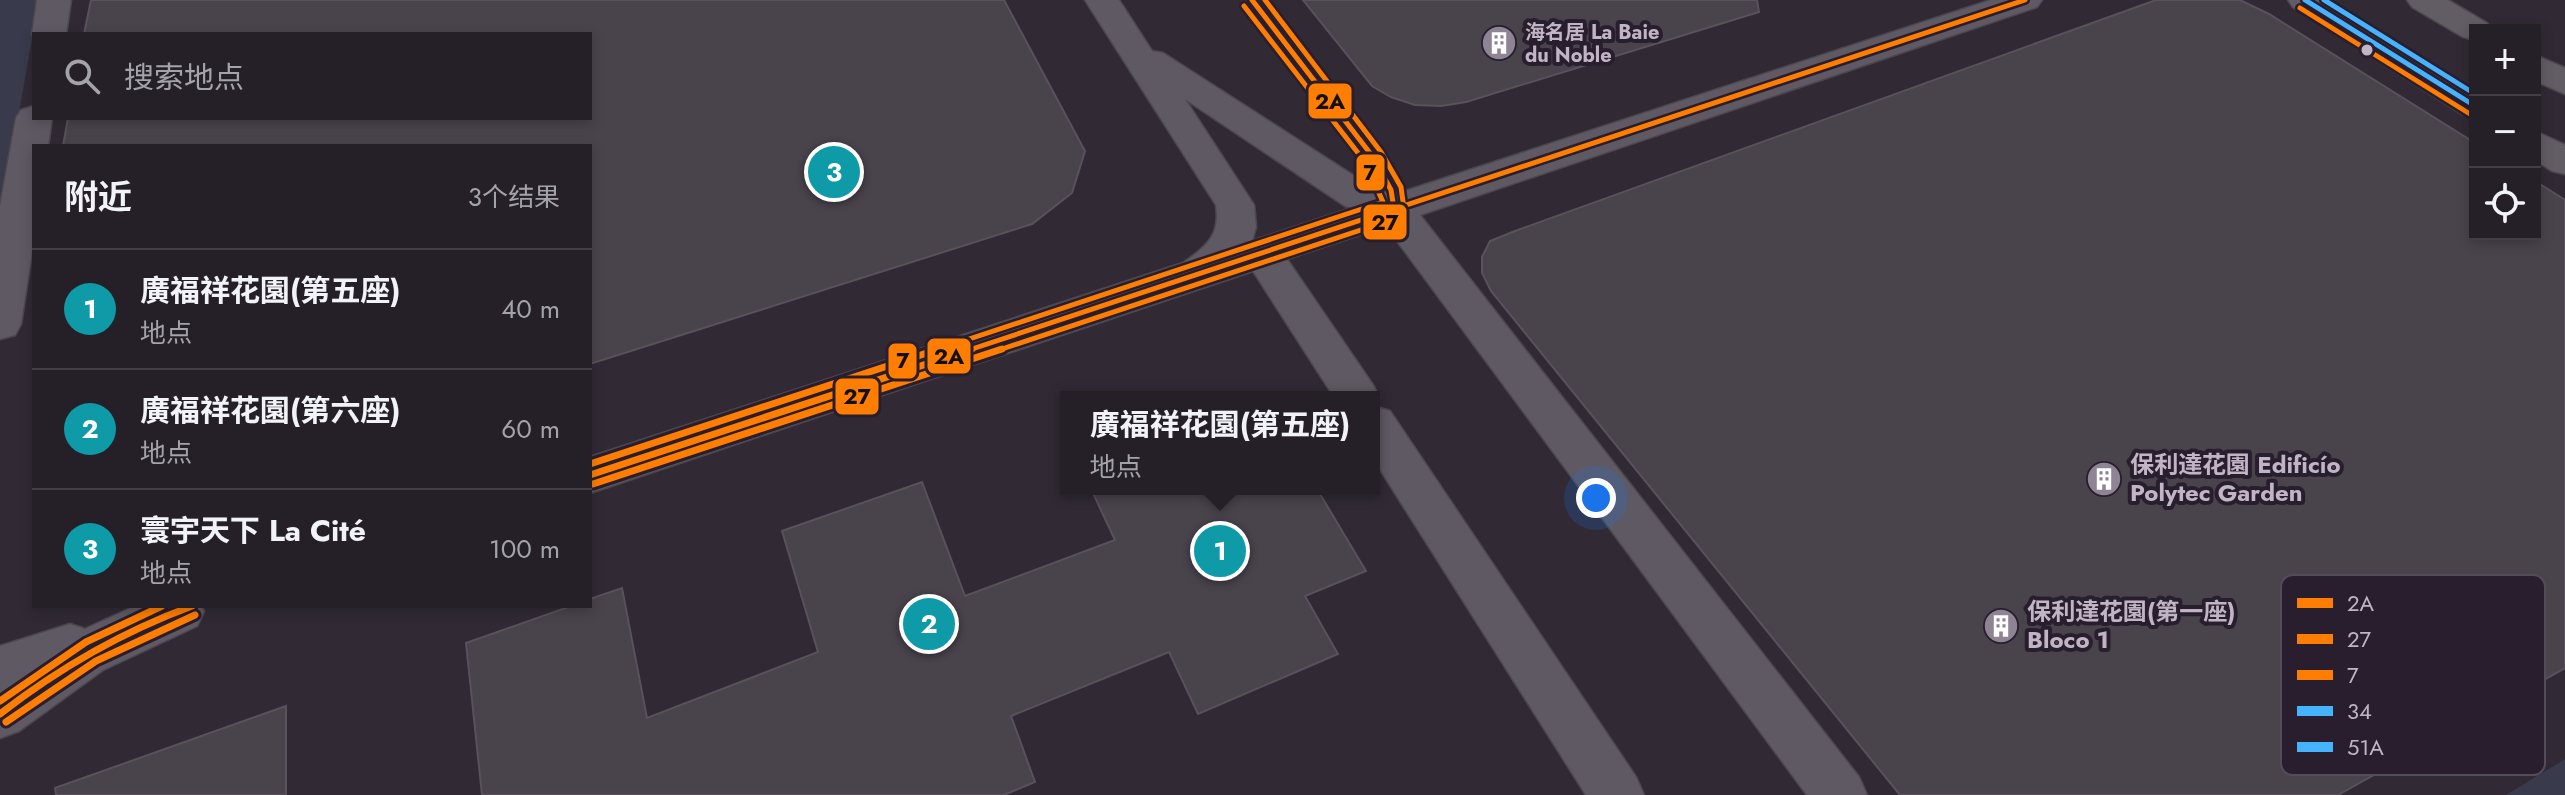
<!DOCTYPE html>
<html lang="zh">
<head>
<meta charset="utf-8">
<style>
  :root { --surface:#252028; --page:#2d2830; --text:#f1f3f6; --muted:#a3a3a8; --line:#423e45; --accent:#8e8493 }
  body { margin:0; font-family:Jost,"Noto Sans SC",sans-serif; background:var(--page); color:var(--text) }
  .controls { position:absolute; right:24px; top:24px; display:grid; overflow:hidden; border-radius:0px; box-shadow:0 4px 12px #0003 }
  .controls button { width:72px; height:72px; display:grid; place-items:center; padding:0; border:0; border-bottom:2px solid var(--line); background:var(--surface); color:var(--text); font:40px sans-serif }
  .you { position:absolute; left:1596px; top:498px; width:28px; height:28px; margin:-20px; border:6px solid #fff; border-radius:50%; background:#1a73e8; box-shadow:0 0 0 12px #1a73e833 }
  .badge { display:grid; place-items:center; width:52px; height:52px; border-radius:50%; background:var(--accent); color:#fff; font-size:26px; font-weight:700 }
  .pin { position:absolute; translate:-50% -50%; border:4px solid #fff; box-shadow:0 2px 8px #0006 }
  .popup { position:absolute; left:1060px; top:391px; width:320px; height:104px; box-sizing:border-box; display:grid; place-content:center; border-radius:0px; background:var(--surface); filter:drop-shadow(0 2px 6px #0005); font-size:26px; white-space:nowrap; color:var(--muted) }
  .popup b { font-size:30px; color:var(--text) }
  .popup::after { content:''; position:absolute; left:50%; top:100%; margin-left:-16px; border:16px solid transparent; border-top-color:var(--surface) }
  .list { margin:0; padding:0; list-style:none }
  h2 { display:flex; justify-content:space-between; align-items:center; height:104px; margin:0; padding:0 32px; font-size:34px }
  h2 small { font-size:26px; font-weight:400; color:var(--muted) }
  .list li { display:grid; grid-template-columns:52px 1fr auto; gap:24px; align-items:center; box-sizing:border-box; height:120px; padding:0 32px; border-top:2px solid var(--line) }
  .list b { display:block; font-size:30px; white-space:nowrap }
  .list p { margin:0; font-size:26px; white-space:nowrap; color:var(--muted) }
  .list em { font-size:26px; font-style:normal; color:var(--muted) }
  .icon { flex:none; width:44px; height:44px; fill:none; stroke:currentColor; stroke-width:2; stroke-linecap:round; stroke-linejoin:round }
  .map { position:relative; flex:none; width:2565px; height:795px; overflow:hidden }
  .search { position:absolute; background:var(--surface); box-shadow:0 4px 12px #0003; left:32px; top:32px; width:560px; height:88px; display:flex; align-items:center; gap:20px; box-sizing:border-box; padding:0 28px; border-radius:0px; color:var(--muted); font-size:30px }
  .panel { position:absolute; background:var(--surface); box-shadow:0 4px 12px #0003; left:32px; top:144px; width:560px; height:464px; border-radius:0px }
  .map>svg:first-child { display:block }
  .green { fill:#393a4b }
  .building { fill:#49434c; stroke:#59515d; stroke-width:2 }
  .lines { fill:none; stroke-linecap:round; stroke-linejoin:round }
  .street-casing { stroke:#4c474f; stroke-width:3 }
  .primary-casing { stroke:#4e4752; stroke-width:3 }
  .street { fill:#5f5963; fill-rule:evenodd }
  .primary { fill:#625c64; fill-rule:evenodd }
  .bus-1-far1-casing { stroke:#291e2e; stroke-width:10 }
  .bus-1-casing { stroke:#291e2e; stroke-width:13 }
  .bus-2-far1-casing { stroke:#291e2e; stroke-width:10 }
  .bus-2-casing { stroke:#291e2e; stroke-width:13 }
  .bus-3-far1-casing { stroke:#291e2e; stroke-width:10 }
  .bus-3-casing { stroke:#291e2e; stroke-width:13 }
  .bus-4-casing { stroke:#291e2e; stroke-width:10 }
  .bus-5-casing { stroke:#291e2e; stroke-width:10 }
  .bus-1-far1 { stroke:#ff7d00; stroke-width:5 }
  .bus-1 { stroke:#ff7d00; stroke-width:7 }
  .bus-2-far1 { stroke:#ff7d00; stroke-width:5 }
  .bus-2 { stroke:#ff7d00; stroke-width:7 }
  .bus-3-far1 { stroke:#ff7d00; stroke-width:5 }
  .bus-3 { stroke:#ff7d00; stroke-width:7 }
  .bus-4 { stroke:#46b3ff; stroke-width:5 }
  .bus-5 { stroke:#46b3ff; stroke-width:5 }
  .bus-dot { fill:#c0b4c5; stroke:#291e2e; stroke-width:3 }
  .labels { text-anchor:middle; stroke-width:8; stroke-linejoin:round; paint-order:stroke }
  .far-poi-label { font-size:20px; font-weight:bold; fill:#c0b4c5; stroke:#291e2e; text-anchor:start }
  .poi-label { font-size:24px; font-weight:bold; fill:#c0b4c5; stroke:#291e2e; text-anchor:start }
  .key { fill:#291e2e; stroke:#564b5b; stroke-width:2 }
  .key-label { font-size:22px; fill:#c0b4c5 }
  .line-badge { stroke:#291e2e; stroke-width:3 }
  .pale-badge-label { font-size:22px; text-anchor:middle; font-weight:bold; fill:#111 }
</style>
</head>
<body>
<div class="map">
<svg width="2565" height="795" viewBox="0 0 2565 795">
  <rect width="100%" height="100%" fill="#312a35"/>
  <path class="green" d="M0,0H39L0,219Z
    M2565,759V795H2506Z"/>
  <path class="building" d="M91,0H1004L1085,151L1072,193L1032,224L590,364V146H63L68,118H590V34H84Z
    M1303,0H1757L1759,12L1466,102L1441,106L1415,105L1391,97L1372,86Z
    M2156,0H2240L2269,14L2475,143V234H2535V181L2565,200V668L2338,795H1900L1491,291L1482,273V257L1490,241L1515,231Z
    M922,482L965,596L1115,540L1091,489H1317L1366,571L1305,596L1338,654L1198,714L1169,652L1011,716L1035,782L1004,795H482L466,643L571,606H590V599L622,588L647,718L818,652L782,531Z
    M286,706V795H56L55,788Z"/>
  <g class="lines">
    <g class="street-casing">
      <path id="street" d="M37,0H71L66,34H34V37L32,34Z
        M1085,0H1119L1152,51L1163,53L1373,188L1393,195L1991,0H2042L2037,7L1420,215L1859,777L1867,795H1807L1386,226L1287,259L1373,385L1379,397L1374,406L1390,411L1636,777L1644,795H1586L1374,460V397H1334L1253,271L590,493V457L1183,263C1206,247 1221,235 1216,205ZM1185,99L1345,206L1352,208L1252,241L1256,227L1254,205Z
        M34,106V118H52L48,146H34V239L21,324L15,335L0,339V206L16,118L21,110Z
        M135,606H201L204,611L197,626L103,670L19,731L0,738V646L70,624L85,629Z"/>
    </g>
    <g class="primary-casing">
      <path id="primary" d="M2288,0H2328L2475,90V117L2462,114L2293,7Z
        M2407,0H2448L2487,23L2492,30H2475V40L2463,37L2412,7Z
        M2535,55L2565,68V94L2535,81Z
        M2535,131L2565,145V174L2552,171L2535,160Z"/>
    </g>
    <use href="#street" class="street"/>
    <use href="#primary" class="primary"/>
    <g class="bus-1-far1-casing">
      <path id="bus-1-far1" d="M1252,0L1373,157L1391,190L1394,209
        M966,351L2025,0"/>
    </g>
    <g class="bus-1-casing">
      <path id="bus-1" d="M590,475L972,349
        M0,714C59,668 122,632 192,606"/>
    </g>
    <g class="bus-2-far1-casing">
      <path id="bus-2-far1" d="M2300,8L2470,114
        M996,351L1400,217L1404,209L1401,187L1381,152L1265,0"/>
    </g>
    <g class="bus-2-casing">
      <path id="bus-2" d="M593,484L1002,349
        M6,722L96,661L195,615"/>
    </g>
    <g class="bus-3-far1-casing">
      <path id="bus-3-far1" d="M933,351L1383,202L1365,162L1244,6"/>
    </g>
    <g class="bus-3-casing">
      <path id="bus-3" d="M590,464L939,349
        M0,701L86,642L162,606"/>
    </g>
    <g class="bus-4-casing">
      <path id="bus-4" d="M2305,0L2475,106"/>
    </g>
    <g class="bus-5-casing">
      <path id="bus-5" d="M2324,0L2475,94"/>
    </g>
    <use href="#bus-1-far1" class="bus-1-far1"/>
    <use href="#bus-1" class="bus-1"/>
    <use href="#bus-2-far1" class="bus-2-far1"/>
    <use href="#bus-2" class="bus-2"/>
    <use href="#bus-3-far1" class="bus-3-far1"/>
    <use href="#bus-3" class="bus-3"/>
    <use href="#bus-4" class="bus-4"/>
    <use href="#bus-5" class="bus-5"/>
  </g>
  <defs>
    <g id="building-disc" transform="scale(1.8)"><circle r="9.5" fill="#8e8493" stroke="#291e2e"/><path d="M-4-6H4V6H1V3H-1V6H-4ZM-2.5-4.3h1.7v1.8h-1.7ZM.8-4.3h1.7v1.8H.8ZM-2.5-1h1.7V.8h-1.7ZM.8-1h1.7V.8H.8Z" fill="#fff"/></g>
  </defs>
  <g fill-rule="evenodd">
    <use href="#building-disc" x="1499" y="43"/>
    <use href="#building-disc" x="2104" y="479"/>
    <use href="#building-disc" x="2001" y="626"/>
  </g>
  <circle class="bus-dot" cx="2367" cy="50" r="7"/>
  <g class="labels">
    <g class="far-poi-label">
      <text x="1525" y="39">海名居 La Baie<tspan x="1525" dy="23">du Noble</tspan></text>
    </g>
    <g class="poi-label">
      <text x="2130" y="473">保利達花園 Edificío<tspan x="2130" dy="28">Polytec Garden</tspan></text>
      <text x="2027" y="620">保利達花園(第一座)<tspan x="2027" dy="28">Bloco 1</tspan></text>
    </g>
  </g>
  <rect x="2281" y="575" width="264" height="200" rx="12" class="key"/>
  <rect x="2297" y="598" width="36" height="10" fill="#ff7d00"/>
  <rect x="2297" y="634" width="36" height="10" fill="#ff7d00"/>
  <rect x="2297" y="670" width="36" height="10" fill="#ff7d00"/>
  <rect x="2297" y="706" width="36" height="10" fill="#46b3ff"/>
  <rect x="2297" y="742" width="36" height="10" fill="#46b3ff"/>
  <g class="key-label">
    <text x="2347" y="611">2A</text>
    <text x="2347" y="647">27</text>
    <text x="2347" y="683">7</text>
    <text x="2347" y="719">34</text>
    <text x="2347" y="755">51A</text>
  </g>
  <g class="line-badge">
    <rect x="1307" y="82" width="46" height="38" rx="8" fill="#ff7d00"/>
    <rect x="1355" y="153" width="31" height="39" rx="8" fill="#ff7d00"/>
    <rect x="1362" y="203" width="46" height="38" rx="8" fill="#ff7d00"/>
    <rect x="926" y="337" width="46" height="38" rx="8" fill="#ff7d00"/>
    <rect x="887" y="342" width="31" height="38" rx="8" fill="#ff7d00"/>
    <rect x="834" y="377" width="46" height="39" rx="8" fill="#ff7d00"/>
  </g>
  <g class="pale-badge-label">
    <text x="1330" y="109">2A</text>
    <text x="1370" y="180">7</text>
    <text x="1385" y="230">27</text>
    <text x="949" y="364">2A</text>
    <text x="903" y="368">7</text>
    <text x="857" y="404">27</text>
  </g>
</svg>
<div class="controls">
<button>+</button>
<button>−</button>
<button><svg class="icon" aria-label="locate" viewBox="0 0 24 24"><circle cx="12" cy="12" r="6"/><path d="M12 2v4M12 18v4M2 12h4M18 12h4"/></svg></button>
</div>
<div class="you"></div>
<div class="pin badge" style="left:1220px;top:551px;background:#0f9aa8">1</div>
<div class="popup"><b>廣福祥花園(第五座)</b>地点</div>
<div class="pin badge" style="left:929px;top:624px;background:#0f9aa8">2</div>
<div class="pin badge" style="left:834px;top:172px;background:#0f9aa8">3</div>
<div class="search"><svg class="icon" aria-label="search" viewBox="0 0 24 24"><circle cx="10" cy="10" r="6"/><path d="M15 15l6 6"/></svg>搜索地点</div>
<section class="panel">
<h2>附近<small>3个结果</small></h2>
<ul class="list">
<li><span class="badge" style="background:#0f9aa8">1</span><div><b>廣福祥花園(第五座)</b><p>地点</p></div><em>40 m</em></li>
<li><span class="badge" style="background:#0f9aa8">2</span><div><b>廣福祥花園(第六座)</b><p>地点</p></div><em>60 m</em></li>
<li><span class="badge" style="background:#0f9aa8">3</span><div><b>寰宇天下 La Cité</b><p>地点</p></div><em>100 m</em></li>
</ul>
</section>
</div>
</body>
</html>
